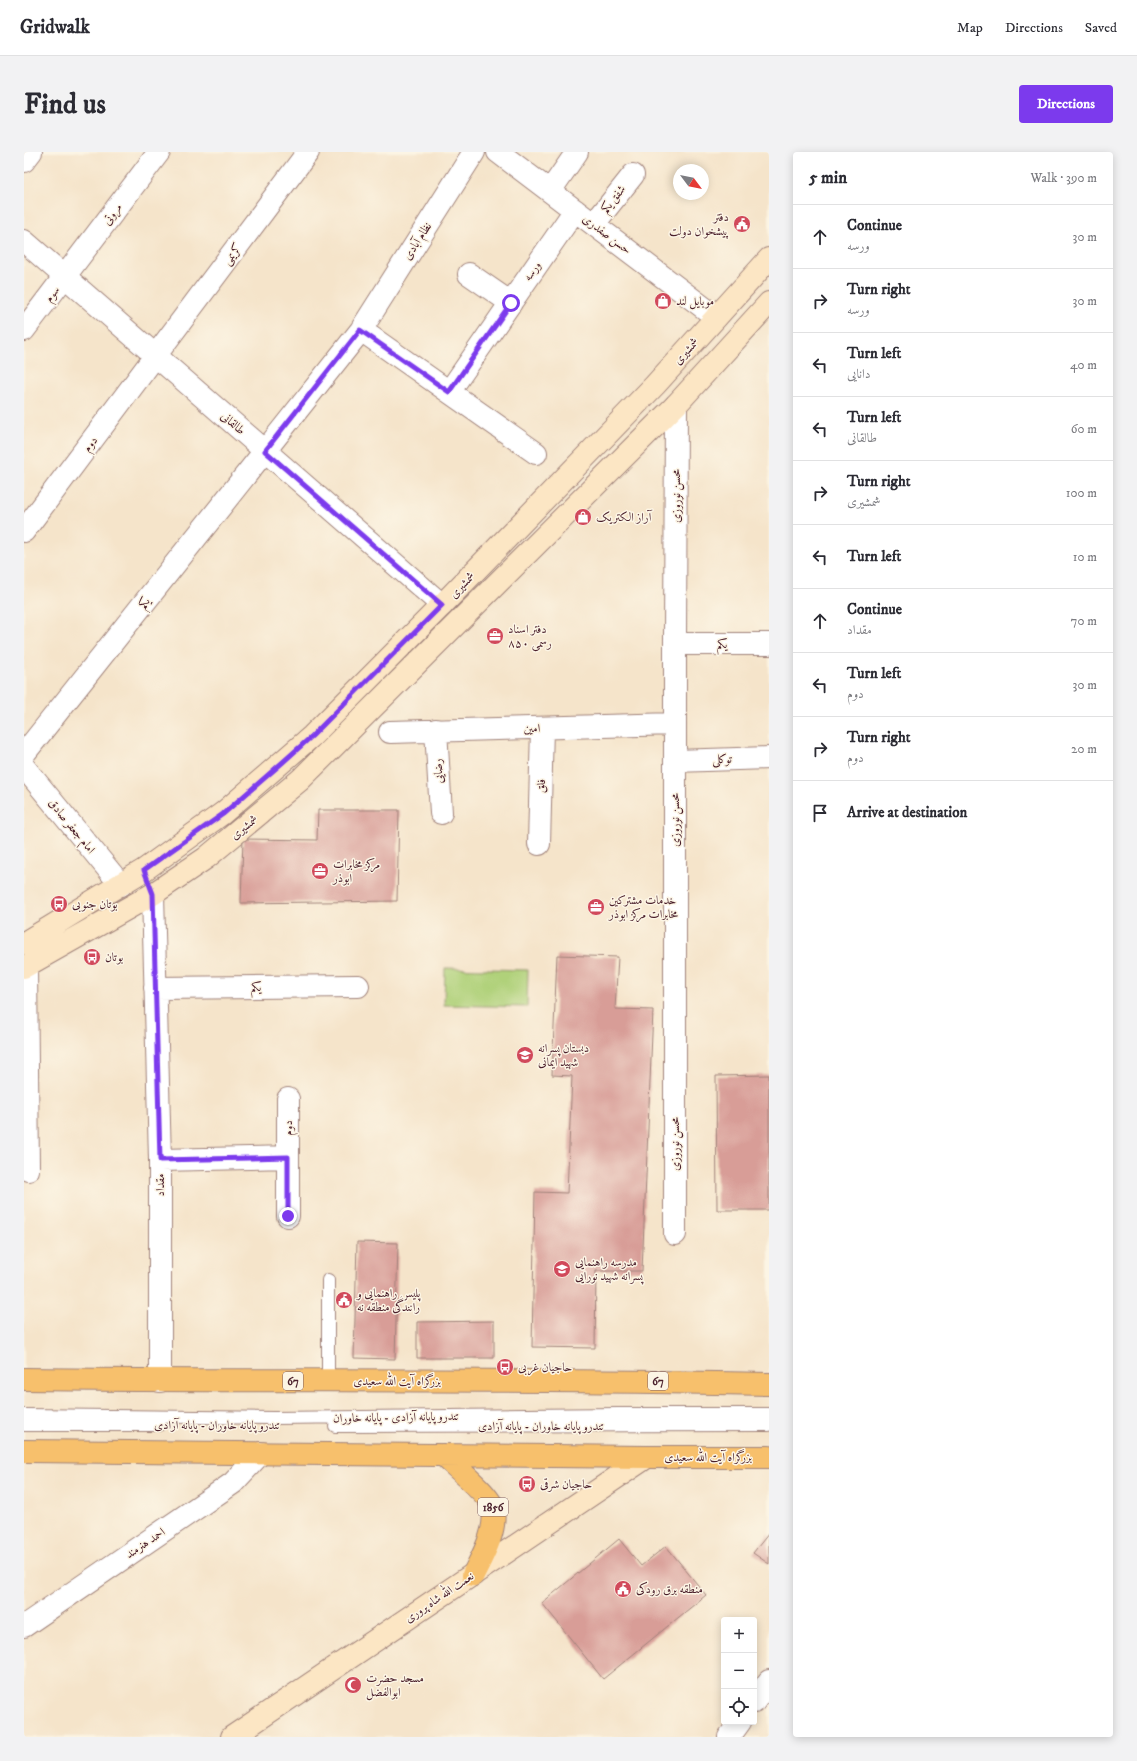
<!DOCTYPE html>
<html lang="en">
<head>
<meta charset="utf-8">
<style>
  :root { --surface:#fff; --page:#f2f2f3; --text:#2b2b33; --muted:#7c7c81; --line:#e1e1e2; --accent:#7c3aed }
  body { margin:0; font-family:"IM FELL DW Pica",Amiri,serif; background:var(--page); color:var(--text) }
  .controls { position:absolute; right:12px; bottom:12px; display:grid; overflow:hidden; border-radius:4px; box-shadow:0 2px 10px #0003 }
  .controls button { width:36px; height:36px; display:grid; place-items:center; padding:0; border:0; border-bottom:1px solid var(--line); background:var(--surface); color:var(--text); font:20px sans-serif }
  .compass { position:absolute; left:649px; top:12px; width:36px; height:36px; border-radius:50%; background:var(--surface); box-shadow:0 2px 10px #0003; rotate:122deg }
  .stop { position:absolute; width:12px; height:12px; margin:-9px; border:3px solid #7c3aed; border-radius:50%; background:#fff }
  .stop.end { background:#7c3aed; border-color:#fff; box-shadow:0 1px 4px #0008 }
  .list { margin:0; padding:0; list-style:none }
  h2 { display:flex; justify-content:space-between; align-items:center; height:52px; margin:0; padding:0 16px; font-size:17px }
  h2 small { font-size:13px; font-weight:400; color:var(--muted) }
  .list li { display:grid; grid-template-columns:26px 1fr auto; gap:12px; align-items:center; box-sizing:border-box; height:64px; padding:0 16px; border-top:1px solid var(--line) }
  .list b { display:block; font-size:15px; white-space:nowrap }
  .list p { margin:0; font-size:13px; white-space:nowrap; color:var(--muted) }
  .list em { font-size:13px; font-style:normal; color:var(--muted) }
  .icon { flex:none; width:22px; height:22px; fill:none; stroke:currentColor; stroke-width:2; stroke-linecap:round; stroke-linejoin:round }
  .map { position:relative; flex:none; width:745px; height:1585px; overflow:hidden; border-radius:4px }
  header { display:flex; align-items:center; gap:24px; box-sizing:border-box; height:56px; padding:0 20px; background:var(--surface); border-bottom:1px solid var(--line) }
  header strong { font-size:19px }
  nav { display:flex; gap:22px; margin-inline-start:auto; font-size:14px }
  .intro { display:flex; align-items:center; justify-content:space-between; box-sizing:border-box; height:96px; padding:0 24px }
  h1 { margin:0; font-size:28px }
  .button { padding:10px 18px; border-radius:4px; background:var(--accent); color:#fff; font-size:14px; font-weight:700 }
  main { display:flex; gap:24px; padding:0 24px }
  aside { flex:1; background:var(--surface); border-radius:4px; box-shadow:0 2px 10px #0003 }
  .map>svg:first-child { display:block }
  .green { fill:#b0d17a; stroke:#7d7852 }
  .building { fill:#d89d97 }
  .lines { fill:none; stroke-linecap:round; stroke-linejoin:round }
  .service-casing { stroke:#a0827a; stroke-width:14 }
  .minor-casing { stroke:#a0827a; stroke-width:24 }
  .secondary-casing { stroke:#a0827a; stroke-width:24 }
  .trunk-casing { stroke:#a0827a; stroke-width:24 }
  .service { stroke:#fff; stroke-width:12 }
  .minor { stroke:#fff; stroke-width:22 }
  .secondary { stroke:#fce6c4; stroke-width:22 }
  .trunk { stroke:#f7c06c; stroke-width:22 }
  .route { stroke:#7c3aed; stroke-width:5 }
  .labels { text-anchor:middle; stroke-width:3; stroke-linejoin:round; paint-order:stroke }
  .shield { fill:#fcf5e5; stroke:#7f5f63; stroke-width:1 }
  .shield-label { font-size:11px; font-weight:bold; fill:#4a1f2b }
  .street-label { font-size:12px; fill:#4a1f2b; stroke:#fcf5e5 }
  .poi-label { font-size:12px; fill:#4a1f2b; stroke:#fcf5e5; text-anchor:start }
</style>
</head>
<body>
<header>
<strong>Gridwalk</strong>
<nav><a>Map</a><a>Directions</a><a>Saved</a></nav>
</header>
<div class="intro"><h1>Find us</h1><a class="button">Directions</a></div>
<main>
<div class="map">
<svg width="745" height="1585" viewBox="0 0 745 1585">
  <rect width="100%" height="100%" fill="#fcf5e5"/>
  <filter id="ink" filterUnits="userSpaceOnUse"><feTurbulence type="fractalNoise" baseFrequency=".025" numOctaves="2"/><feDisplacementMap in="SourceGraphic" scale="8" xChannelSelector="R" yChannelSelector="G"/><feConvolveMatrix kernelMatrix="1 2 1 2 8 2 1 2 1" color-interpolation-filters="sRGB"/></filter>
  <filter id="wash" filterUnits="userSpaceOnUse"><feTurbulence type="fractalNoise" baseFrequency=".012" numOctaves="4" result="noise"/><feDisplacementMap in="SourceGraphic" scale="16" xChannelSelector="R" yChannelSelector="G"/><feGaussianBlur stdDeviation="0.9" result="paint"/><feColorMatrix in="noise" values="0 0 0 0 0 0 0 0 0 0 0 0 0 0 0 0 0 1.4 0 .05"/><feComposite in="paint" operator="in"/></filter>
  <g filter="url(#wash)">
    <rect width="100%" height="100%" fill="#f5e4ca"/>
    <path class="green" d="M421,816L504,818L503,855L420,853Z"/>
    <g id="blocks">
      <path class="building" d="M294,658H375L373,749L217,751L219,687L293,688Z
        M533,803L594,805L591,857L629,858L618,1119H572L571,1196L508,1195L511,1040L543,1041L548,924L528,923Z
        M745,923V1058H693L692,924Z
        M333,1090L374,1091L371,1207L330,1206Z
        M470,1169V1206H393V1170Z
        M745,1381V1412L729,1401Z
        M595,1387L617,1414L642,1394L682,1443L579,1527L518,1451Z"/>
    </g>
  </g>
  <g filter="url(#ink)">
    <use href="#blocks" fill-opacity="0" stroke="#a0827a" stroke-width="1"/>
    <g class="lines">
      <g class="service-casing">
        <path id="service" d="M304,1229V1128
          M0,1263L250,1266L595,1262H745
          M0,1273H135
          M311,1274L745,1273"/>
      </g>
      <g class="minor-casing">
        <path id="minor" d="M474,0L692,165
          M0,9L7,0
          M526,39L553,0
          M570,72L609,23
          M0,89L418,453
          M445,122L487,151
          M0,178L135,0
          M337,178L512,301
          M425,240L551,58
          M0,379L284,0
          M651,492H745
          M412,578L417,661
          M366,580L651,572
          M0,602L337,178L450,0
          M651,609L745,606
          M0,615L97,733
          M515,692L518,576
          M129,742L136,1008V1229
          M2,814L4,1018
          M131,836L334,834
          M136,1008L264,1005
          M264,1064V947
          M651,1082V492L652,253
          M0,1474L209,1331L237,1301
          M730,1550L745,1529
          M705,1585L716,1570"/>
      </g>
      <g class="secondary-casing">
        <path id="secondary" d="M0,791L120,718L199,661L288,584L418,453L631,233L745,107
          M0,815L129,742L182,706L276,628L652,253L745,151
          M208,1585L623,1305"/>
      </g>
      <g class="trunk-casing">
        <path id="trunk" d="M0,1227C248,1230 497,1226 745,1232
          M0,1299L623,1305H745
          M419,1303C429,1313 467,1344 469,1356C473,1379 459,1403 449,1423"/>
      </g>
      <use href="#service" class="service"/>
      <use href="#minor" class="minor"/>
      <use href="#secondary" class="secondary"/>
      <use href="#trunk" class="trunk"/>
    </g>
  </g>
  <g class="lines" filter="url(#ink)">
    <path class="route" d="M264,1064V1005L136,1008L129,742L120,718L199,662L259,610L288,584L418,453L241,299L336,178L425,240L487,151"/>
  </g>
  <defs>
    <g id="civic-disc" transform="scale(0.9)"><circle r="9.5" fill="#d1495b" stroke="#fcf5e5"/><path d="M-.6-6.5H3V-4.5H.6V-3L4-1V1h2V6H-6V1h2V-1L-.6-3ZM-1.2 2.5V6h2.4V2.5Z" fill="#fff"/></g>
    <g id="shop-disc" transform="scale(0.9)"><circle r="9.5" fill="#d1495b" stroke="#fcf5e5"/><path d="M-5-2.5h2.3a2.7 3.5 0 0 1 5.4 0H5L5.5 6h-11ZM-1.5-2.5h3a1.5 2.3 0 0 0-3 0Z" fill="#fff"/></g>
    <g id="office-disc" transform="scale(0.9)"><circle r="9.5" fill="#d1495b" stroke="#fcf5e5"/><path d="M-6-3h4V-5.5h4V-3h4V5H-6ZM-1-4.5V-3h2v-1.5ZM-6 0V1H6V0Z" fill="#fff"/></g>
    <g id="bus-disc" transform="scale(0.9)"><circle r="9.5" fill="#d1495b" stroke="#fcf5e5"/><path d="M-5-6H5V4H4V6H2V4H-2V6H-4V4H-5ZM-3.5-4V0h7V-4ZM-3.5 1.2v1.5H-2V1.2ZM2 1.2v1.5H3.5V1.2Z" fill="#fff"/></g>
    <g id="school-disc" transform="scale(0.9)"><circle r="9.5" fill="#d1495b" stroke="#fcf5e5"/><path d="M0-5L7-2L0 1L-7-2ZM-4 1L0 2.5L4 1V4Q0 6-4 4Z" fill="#fff"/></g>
    <g id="mosque-disc" transform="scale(0.9)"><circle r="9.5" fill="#d1495b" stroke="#fcf5e5"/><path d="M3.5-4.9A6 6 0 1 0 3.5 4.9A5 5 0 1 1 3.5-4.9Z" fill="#fff"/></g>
  </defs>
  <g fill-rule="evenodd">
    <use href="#civic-disc" x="718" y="72"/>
    <use href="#shop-disc" x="639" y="149"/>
    <use href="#shop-disc" x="559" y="365"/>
    <use href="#office-disc" x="471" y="484"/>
    <use href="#office-disc" x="296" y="719"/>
    <use href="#bus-disc" x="35" y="752"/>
    <use href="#office-disc" x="572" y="755"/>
    <use href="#bus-disc" x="68" y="805"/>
    <use href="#school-disc" x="501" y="903"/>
    <use href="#school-disc" x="538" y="1117"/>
    <use href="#civic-disc" x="320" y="1148"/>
    <use href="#bus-disc" x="481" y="1215"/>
    <use href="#bus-disc" x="503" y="1332"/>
    <use href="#civic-disc" x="599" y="1437"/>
    <use href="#mosque-disc" x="329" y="1533"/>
  </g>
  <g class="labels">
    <g class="shield">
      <rect x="259" y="1220" width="20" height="18" rx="3"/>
      <rect x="624" y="1220" width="20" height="18" rx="3"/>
      <rect x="454" y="1346" width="30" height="18" rx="3"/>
    </g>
    <g class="shield-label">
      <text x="269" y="1233">67</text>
      <text x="634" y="1233">67</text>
      <text x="469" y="1359">1856</text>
    </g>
    <g class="street-label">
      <text transform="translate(589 47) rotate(-52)" y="4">شفق یکم</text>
      <text transform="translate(88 62) rotate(-53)" y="4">مروتی</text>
      <text transform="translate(583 82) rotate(37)" y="4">حسن صفدری</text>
      <text transform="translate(393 89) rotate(-57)" y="4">نظام آبادی</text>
      <text transform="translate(208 102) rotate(-53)" y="4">کریمی</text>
      <text transform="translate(508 119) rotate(-55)" y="4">ورسه</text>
      <text transform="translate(28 142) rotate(-53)" y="4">سوم</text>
      <text transform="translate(662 199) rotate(-48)" y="4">شمشیری</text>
      <text transform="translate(209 271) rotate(41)" y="4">طالقانی</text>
      <text transform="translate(66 292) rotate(-53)" y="4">دوم</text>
      <text transform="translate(652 344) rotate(-90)" y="4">محسن نوروزی</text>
      <text transform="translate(438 433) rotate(-46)" y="4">شمشیری</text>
      <text transform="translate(120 451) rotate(-52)" y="4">یکم</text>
      <text x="698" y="496">یکم</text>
      <text transform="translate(508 576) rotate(-1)" y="4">امین</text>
      <text transform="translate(698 607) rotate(-2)" y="4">توکلی</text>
      <text transform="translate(414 619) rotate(-93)" y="4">رضایی</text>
      <text transform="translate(517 634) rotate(-88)" y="4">فلق</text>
      <text transform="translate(651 668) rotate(-90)" y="4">محسن نوروزی</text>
      <text transform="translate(48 674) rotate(51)" y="4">امام جعفر صادق</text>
      <text transform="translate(220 675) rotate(-38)" y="4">شمشیری</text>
      <text x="232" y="839">یکم</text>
      <text transform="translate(264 976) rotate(-90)" y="4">دوم</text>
      <text transform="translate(651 992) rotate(-90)" y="4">محسن نوروزی</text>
      <text transform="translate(136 1033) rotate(-90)" y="4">مقداد</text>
      <text x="373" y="1233">بزرگراه آیت الله سعیدی</text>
      <text transform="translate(372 1265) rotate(-1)" y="4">تندرو پایانه آزادی - پایانه خاوران</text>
      <text x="193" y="1277">تندرو پایانه خاوران - پایانه آزادی</text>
      <text x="517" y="1278">تندرو پایانه خاوران - پایانه آزادی</text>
      <text x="684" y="1309">بزرگراه آیت الله سعیدی</text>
      <text transform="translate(121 1391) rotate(-34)" y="4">احمد هنرمند</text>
      <text transform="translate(415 1445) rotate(-34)" y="4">نعمت الله شاه پروری</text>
    </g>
    <g class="poi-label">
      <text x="705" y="69" text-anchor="end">دفتر<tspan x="705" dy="14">پیشخوان دولت</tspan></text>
      <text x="652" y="153">موبایل لند</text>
      <text x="572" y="369">آراز الکتریک</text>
      <text x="484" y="481">دفتر اسناد<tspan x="484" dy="14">رسمی ۸۵۰</tspan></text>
      <text x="309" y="716">مرکز مخابرات<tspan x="309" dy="14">ابوذر</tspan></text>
      <text x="585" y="752">خدمات مشترکین<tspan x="585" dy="14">مخابرات مرکز ابوذر</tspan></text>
      <text x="48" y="756">بوتان جنوبی</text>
      <text x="81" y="809">بوتان</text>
      <text x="514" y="900">دبستان پسرانه<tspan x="514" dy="14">شهید ایمانی</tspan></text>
      <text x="551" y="1114">مدرسه راهنمایی<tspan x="551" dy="14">پسرانه شهید نورایی</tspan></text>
      <text x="333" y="1145">پلیس راهنمایی و<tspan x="333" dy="14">رانندگی منطقه نه</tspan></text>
      <text x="494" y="1219">حاجیان غربی</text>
      <text x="516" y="1336">حاجیان شرقی</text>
      <text x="612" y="1441">منطقه برق رودکی</text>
      <text x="342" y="1530">مسجد حضرت<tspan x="342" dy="14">ابوالفضل</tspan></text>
    </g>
  </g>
</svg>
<div class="controls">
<button>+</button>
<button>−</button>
<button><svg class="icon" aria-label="locate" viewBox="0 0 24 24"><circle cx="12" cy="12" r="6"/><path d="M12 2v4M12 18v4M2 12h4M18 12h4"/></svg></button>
</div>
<svg class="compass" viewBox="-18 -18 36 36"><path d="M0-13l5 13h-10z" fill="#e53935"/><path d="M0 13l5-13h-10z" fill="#7c7c81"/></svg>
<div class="stop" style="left:487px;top:151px"></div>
<div class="stop end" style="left:264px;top:1064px"></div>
</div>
<aside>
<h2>5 min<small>Walk · 390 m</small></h2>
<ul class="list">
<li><svg class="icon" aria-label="ahead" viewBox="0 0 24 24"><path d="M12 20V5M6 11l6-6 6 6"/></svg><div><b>Continue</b><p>ورسه</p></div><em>30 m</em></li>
<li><svg class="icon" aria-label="right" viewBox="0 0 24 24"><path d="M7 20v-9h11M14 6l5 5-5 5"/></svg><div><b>Turn right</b><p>ورسه</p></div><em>30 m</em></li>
<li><svg class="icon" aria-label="left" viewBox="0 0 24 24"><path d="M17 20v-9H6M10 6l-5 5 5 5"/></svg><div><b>Turn left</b><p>دانایی</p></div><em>40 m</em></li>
<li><svg class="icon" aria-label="left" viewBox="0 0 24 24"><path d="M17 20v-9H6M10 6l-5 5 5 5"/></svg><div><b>Turn left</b><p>طالقانی</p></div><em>60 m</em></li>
<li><svg class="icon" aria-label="right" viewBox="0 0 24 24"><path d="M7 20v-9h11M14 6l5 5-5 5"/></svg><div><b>Turn right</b><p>شمشیری</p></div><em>100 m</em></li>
<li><svg class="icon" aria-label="left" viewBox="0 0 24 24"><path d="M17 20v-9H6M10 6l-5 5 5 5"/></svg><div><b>Turn left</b></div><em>10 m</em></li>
<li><svg class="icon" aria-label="ahead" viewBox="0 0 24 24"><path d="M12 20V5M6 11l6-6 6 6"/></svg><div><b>Continue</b><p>مقداد</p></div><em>70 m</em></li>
<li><svg class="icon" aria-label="left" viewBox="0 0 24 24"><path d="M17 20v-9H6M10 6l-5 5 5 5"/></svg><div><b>Turn left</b><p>دوم</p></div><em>30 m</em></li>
<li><svg class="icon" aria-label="right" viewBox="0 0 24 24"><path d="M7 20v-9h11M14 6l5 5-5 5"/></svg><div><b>Turn right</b><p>دوم</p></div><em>20 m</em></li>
<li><svg class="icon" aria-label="arrive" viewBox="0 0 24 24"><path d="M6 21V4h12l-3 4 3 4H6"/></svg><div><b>Arrive at destination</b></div></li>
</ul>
</aside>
</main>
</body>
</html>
